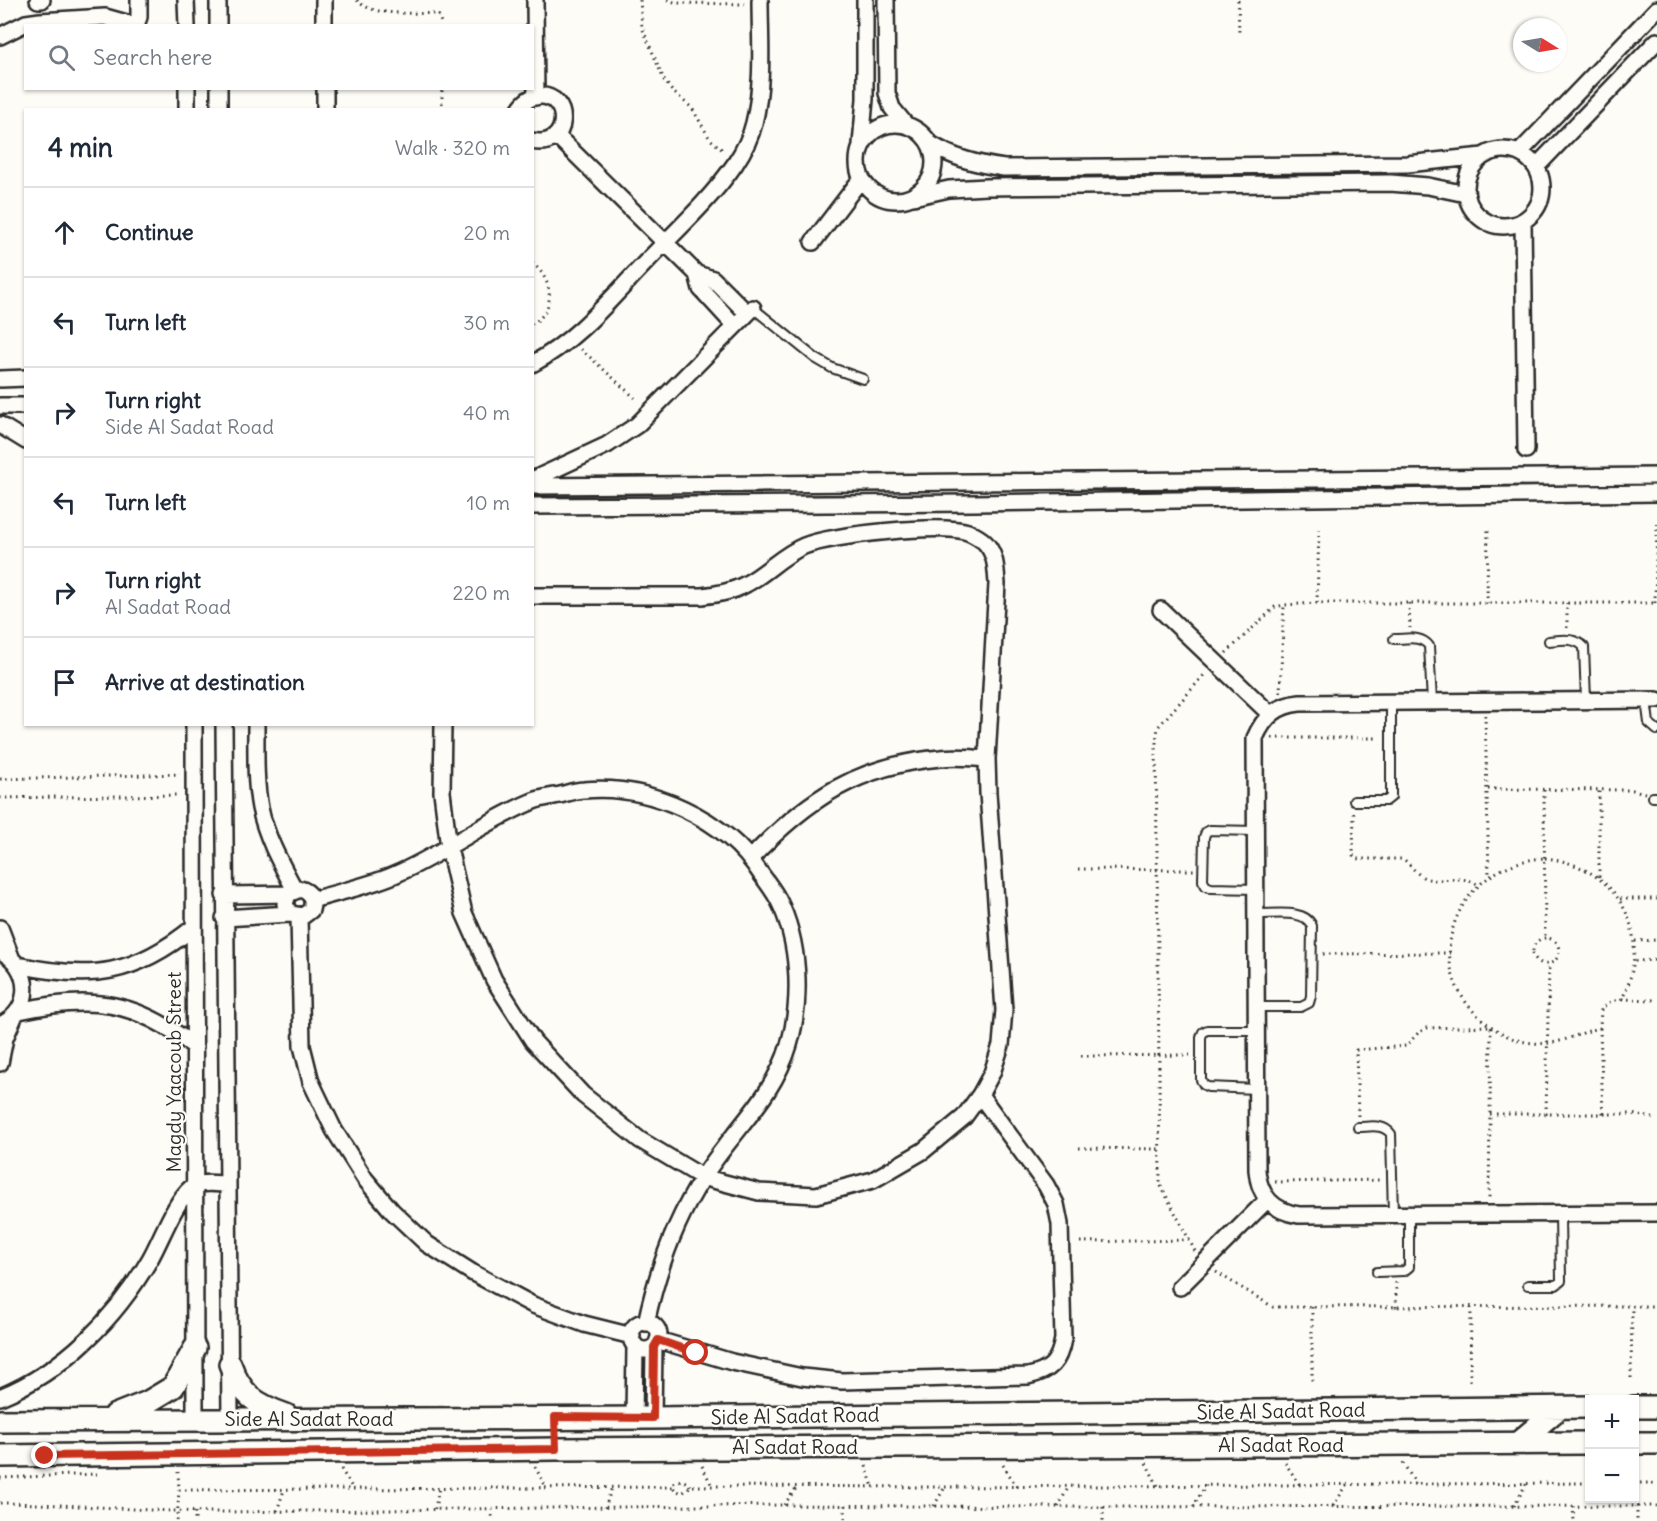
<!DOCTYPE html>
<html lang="en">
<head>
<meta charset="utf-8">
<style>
  :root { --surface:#fff; --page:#f2f2f3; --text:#1f2937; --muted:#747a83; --line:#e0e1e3 }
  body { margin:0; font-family:Delius,sans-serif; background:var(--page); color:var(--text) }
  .controls { position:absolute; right:18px; bottom:18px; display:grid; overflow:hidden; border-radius:0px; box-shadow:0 2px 4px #0004 }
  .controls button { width:54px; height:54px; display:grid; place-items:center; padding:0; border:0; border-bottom:2px solid var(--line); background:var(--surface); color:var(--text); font:30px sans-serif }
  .compass { position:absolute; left:1513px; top:18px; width:54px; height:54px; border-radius:50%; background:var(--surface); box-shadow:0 2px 4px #0004; rotate:101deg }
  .stop { position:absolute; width:18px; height:18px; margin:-14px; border:4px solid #c8321e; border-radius:50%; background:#fff }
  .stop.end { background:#c8321e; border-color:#fff; box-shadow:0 2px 6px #0008 }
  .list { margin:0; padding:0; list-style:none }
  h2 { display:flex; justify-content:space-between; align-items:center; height:78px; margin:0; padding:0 24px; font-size:26px }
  h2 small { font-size:20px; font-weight:400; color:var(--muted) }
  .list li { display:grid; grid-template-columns:39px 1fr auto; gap:18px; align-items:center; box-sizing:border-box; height:90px; padding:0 24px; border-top:2px solid var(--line) }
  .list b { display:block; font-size:22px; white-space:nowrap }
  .list p { margin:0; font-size:20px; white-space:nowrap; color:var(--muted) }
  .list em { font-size:20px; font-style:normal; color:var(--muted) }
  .icon { flex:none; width:33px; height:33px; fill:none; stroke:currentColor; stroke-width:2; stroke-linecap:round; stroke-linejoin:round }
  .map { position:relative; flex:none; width:1657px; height:1521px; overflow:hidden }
  .search { position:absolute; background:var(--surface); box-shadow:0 2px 4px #0004; left:24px; top:24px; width:510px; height:66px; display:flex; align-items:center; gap:15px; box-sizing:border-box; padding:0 21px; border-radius:0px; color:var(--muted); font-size:22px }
  .panel { position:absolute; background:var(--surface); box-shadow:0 2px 4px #0004; left:24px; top:108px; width:510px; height:618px; border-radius:0px }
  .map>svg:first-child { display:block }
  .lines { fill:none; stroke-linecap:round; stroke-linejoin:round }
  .lane-casing { stroke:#2b2b2b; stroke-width:12 }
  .street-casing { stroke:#2b2b2b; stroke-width:20 }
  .secondary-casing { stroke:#2b2b2b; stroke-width:26 }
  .path { stroke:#2b2b2b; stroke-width:3; stroke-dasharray:1.5 4.5; stroke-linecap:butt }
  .lane { stroke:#fdfcf7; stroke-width:8 }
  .street { stroke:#fdfcf7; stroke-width:15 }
  .secondary { stroke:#fdfcf7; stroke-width:21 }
  .route { stroke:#c8321e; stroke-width:8 }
  .labels { text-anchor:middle; stroke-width:4.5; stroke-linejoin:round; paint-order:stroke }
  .street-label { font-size:20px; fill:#2b2b2b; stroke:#fdfcf7 }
</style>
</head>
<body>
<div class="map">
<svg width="1657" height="1521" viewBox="0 0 1657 1521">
  <rect width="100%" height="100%" fill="#fdfcf7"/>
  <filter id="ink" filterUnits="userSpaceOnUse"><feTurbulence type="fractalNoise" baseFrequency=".0167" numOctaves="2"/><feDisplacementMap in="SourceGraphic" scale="12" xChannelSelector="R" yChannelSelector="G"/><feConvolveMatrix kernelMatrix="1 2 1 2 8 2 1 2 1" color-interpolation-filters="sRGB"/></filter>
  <g filter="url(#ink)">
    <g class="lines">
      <g class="lane-casing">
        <path id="lane" d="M753,308L815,358L832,368L863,379
          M1394,639C1407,639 1421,635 1429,646L1432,702
          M1549,641C1561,640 1575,637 1584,647L1586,700
          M1646,700L1649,723L1657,730
          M1653,797H1657
          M1354,801H1386L1391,797V702
          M1256,831L1210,830L1206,832L1204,837L1203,881L1206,886L1211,888L1256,889
          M1256,914C1272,915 1305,908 1312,926L1311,996L1309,1003L1301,1007H1256
          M1256,1030H1207L1203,1032L1201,1037V1080L1204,1085L1208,1087L1257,1089
          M1358,1127C1370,1127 1383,1123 1391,1134L1393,1215
          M1377,1272L1404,1271L1409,1267V1215
          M1528,1285H1556L1561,1281L1560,1214"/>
      </g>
      <g class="street-casing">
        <path id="street" d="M38,0H42
          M186,0L187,26
          M218,0V26
          M324,0V26
          M535,0L536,97
          M886,0L887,93L892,108L906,125
          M136,25L139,17V0
          M0,36L26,23L40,21L105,17L137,26
          M187,88V110
          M219,88V110
          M325,88V110
          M519,110C524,102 529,97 538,96C572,93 571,150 532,141
          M858 162a38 38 0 1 1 76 0a38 38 0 1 1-76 0Z
          M557,136L697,274L713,279L747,313
          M929,143C953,158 976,164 1004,168L1407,164L1483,156
          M861,144L865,99V0
          M1466 188a38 38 0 1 1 76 0a38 38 0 1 1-76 0Z
          M1519,153L1657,9
          M1536,167L1657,41
          M913,197L949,189L987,187L1390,183L1428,186L1466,194
          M1523,221L1526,450
          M813,242L861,179
          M697,274L701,289L735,326
          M532,364C578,340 611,298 647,261C677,230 711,199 735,164C743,152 751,136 754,123C764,83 760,40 760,0
          M0,379L26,378
          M0,406H26
          M0,425L26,441
          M532,480L607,445L637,425L753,308
          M532,486L1657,476
          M532,506L975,503L1657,493
          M1161,610L1270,714
          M1657,700L1300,703C1277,705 1264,717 1255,738L1257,1170C1259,1196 1273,1211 1299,1215L1657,1213
          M194,724L195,1419
          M224,724L230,1419
          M256,724C256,753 255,781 260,808C266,837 281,864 295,890
          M443,724L442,792L449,848L464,913L494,980L533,1041L583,1095L640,1140L702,1177L759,1192L816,1195L873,1180L923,1151L964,1117L980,1095L992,1073L1001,1045L1004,1010L988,793L987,759L997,584C996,570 996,556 987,545C984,540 973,534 968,532C940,523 832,535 804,546C782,555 767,573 746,584C732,592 717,594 702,596H532
          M751,858C807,799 858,765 941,758C956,756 972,758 987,759
          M224,895L288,894L300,889C311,892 314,899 311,910L303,916L290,914L285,904L288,894
          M312,900C339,892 368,886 394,875C442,855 483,822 531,802C539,798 550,797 560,795C568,793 576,790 584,790C650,784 725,818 761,874C767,882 773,890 778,899C800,942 802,1000 789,1045C773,1099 730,1133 702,1179C674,1223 657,1272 646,1323
          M299,917L302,1046L311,1082L334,1130L365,1179L392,1211L427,1244L473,1273L533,1305L584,1324L632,1336
          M224,918L290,914
          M0,928L11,957
          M0,951C32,966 34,1011 0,1025
          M18,965C92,981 135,975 194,927
          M19,1011C90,995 136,1000 195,1047
          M0,1063L5,1038L14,1017
          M1180,1287L1267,1200
          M631 1336a14 14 0 1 1 28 0a14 14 0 1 1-28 0Z
          M658,1340L732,1362L802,1377L842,1381L1028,1376C1051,1371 1059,1362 1063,1339L1060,1224L1056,1204L1046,1185L980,1095
          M0,1397C64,1371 116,1318 150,1259C162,1238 174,1202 192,1187C200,1181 218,1184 228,1184
          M634,1418L635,1345
          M653,1418L654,1347"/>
      </g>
      <g class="secondary-casing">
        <path id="secondary" d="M230,1364C241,1395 255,1404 286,1415
          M1634,1407H1657
          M115,1415L148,1402L173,1387L195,1348
          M0,1421L653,1418L1590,1407
          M1519,1442L1559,1408
          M1634,1443H1657
          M0,1456L556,1449L1590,1443"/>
      </g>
      <path class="path" d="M357,0C371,17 412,12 434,14L439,16L442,26
        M640,0L642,27L664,80L672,91L692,108L710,139L725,152
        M667,0L678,3L745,4
        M1238,0L1239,34
        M442,110V88
        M532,263C553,279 557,310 532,324
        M581,349L635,398
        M1317,603L1319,528
        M1409,603L1410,628
        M1655,603L1657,524
        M1487,604L1488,526
        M1567,628V603
        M1226,653L1275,607L1284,605L1317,603H1657
        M1280,693L1284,605
        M1485,715L1489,875
        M1272,738H1379
        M0,779L180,774
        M1488,789L1633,790L1645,793
        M1544,790L1545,938
        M0,798L180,795
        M1354,813L1353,855L1357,859H1403C1411,864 1415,874 1425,878C1441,884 1463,873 1478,885
        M1545,858C1618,866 1655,933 1622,999L1608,1003L1601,1009L1600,1028C1576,1033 1561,1046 1534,1043C1518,1042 1505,1036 1492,1027C1413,974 1452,863 1545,858Z
        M1078,869L1194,870
        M1599,877V790
        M1620,899H1657
        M1533 951a13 13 0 1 1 26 0a13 13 0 1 1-26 0Z
        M1635,941L1657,940
        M1323,954L1450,953
        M1635,961L1657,960
        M1622,999L1657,1000
        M1600,1028L1603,1114
        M1081,1056L1190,1055
        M1490,1114H1632L1657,1119
        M1546,1114L1549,965
        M1358,1116L1356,1050L1406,1046L1419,1032L1427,1028L1491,1026L1489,1200
        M1079,1148L1159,1149
        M1275,1182L1382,1180
        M1080,1242L1189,1240
        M1195,1251L1160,1184L1156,742L1158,727L1206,673
        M1216,1272L1273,1307L1657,1306
        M1396,1282V1308
        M1312,1307V1384
        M1631,1378L1632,1306
        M1470,1381L1471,1308
        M1146,1463L1158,1486
        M1285,1463L1300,1485
        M1403,1463L1416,1484
        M1003,1465L1017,1487
        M702,1466L712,1486
        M866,1466L873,1487
        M535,1467L546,1487
        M341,1469L353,1489
        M0,1478L97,1474
        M1634,1483H1657
        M690,1486L688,1483L681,1480L674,1483L673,1487L675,1490L682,1493L688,1489L690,1486L945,1487L1590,1483
        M179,1490L673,1487
        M0,1503C75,1504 150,1512 225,1512L784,1505L1058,1507L1657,1506
        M784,1505L797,1487
        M845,1505V1521
        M934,1506L945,1487
        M1333,1506L1347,1485
        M1514,1506L1526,1484
        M1573,1506L1574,1521
        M1637,1506V1521
        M1058,1507L1069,1486
        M1103,1507V1521
        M1193,1507L1206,1485
        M605,1508L612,1487
        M435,1509L439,1487
        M492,1509V1521
        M277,1511L284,1490
        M195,1512V1521
        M177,1521L179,1490L178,1472"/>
      <use href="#lane" class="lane"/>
      <use href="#street" class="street"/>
      <use href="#secondary" class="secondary"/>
    </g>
  </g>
  <g class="lines" filter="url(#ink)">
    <path class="route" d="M45,1456L556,1449L555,1417L653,1418L654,1347L658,1340L696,1353"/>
  </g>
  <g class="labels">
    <g class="street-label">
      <text transform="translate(174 1072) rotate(-90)" y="7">Magdy Yaacoub Street</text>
      <text transform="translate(1281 1411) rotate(-1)" y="7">Side Al Sadat Road</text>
      <text transform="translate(795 1416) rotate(-1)" y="7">Side Al Sadat Road</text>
      <text x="309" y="1426">Side Al Sadat Road</text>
      <text x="1281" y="1452">Al Sadat Road</text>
      <text x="795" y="1454">Al Sadat Road</text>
    </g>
  </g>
</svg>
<div class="controls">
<button>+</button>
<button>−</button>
</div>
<svg class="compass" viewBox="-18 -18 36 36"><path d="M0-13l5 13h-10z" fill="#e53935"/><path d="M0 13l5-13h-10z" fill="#747a83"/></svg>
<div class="stop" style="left:696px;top:1353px"></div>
<div class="stop end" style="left:45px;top:1456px"></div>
<div class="search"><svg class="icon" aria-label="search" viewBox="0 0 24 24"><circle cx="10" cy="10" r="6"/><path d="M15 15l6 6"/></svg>Search here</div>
<section class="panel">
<h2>4 min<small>Walk · 320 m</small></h2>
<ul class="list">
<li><svg class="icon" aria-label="ahead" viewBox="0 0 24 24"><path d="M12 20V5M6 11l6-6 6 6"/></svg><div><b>Continue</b></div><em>20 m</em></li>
<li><svg class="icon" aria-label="left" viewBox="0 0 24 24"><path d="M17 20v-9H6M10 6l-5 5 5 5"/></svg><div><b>Turn left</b></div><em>30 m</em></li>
<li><svg class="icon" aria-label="right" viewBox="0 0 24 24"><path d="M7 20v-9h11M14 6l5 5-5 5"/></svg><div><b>Turn right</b><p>Side Al Sadat Road</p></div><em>40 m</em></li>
<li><svg class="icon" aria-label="left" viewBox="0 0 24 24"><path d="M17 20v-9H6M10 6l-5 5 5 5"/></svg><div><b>Turn left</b></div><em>10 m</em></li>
<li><svg class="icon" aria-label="right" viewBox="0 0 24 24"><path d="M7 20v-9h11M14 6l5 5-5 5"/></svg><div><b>Turn right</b><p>Al Sadat Road</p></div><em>220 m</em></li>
<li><svg class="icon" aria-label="arrive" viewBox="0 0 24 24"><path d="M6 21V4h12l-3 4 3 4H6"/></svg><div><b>Arrive at destination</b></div></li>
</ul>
</section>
</div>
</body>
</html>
